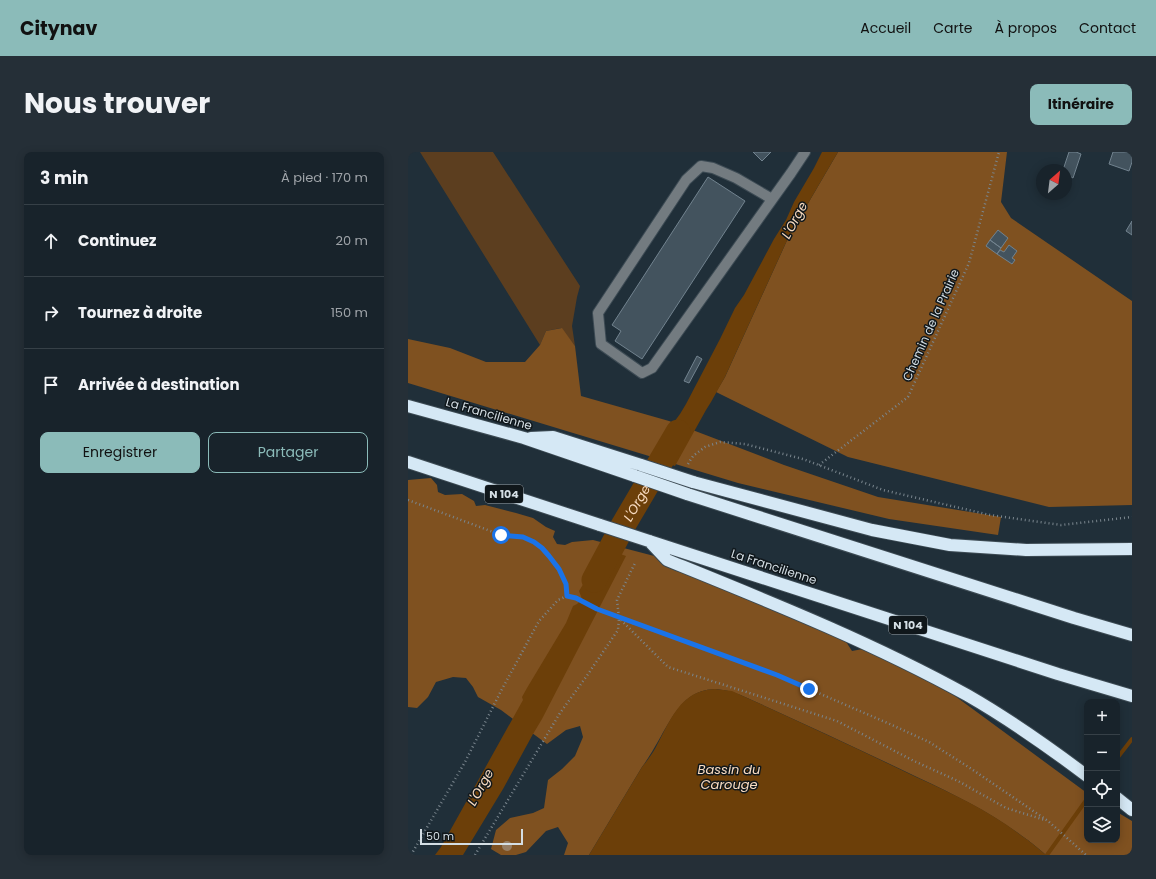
<!DOCTYPE html>
<html lang="fr">
<head>
<meta charset="utf-8">
<style>
  :root { --surface:#18232b; --page:#252f37; --text:#f1f3f6; --muted:#9fa4a9; --line:#364047; --accent:#8bbbb9 }
  body { margin:0; font-family:Poppins,sans-serif; background:var(--page); color:var(--text) }
  .controls { position:absolute; right:12px; bottom:12px; display:grid; overflow:hidden; border-radius:8px; box-shadow:0 2px 10px #0003 }
  .controls button { width:36px; height:36px; display:grid; place-items:center; padding:0; border:0; border-bottom:1px solid var(--line); background:var(--surface); color:var(--text); font:20px sans-serif }
  .compass { position:absolute; left:628px; top:12px; width:36px; height:36px; border-radius:50%; background:var(--surface); box-shadow:0 2px 10px #0003; rotate:28deg }
  .scale { position:absolute; left:12px; bottom:10px; width:103px; box-sizing:border-box; padding-left:4px; border:2px solid #d4dee4; border-top:0; font-size:11px; line-height:14px; white-space:nowrap; color:#d4dee4; -webkit-text-stroke:3px #10171b; paint-order:stroke }
  .stop { position:absolute; width:12px; height:12px; margin:-9px; border:3px solid #1a73e8; border-radius:50%; background:#fff }
  .stop.end { background:#1a73e8; border-color:#fff; box-shadow:0 1px 4px #0008 }
  .list { margin:0; padding:0; list-style:none }
  h2 { display:flex; justify-content:space-between; align-items:center; height:52px; margin:0; padding:0 16px; font-size:17px }
  h2 small { font-size:13px; font-weight:400; color:var(--muted) }
  .list li { display:grid; grid-template-columns:26px 1fr auto; gap:12px; align-items:center; box-sizing:border-box; height:72px; padding:0 16px; border-top:1px solid var(--line) }
  .list b { display:block; font-size:15px; white-space:nowrap }
  .list em { font-size:13px; font-style:normal; color:var(--muted) }
  .actions { display:flex; gap:8px; padding:12px 16px }
  .actions a { flex:1; padding:9px 0; border:1px solid var(--accent); border-radius:8px; text-align:center; font-size:14px; color:var(--accent) }
  .actions .main { background:var(--accent); color:#111 }
  .icon { flex:none; width:22px; height:22px; fill:none; stroke:currentColor; stroke-width:2; stroke-linecap:round; stroke-linejoin:round }
  .map { position:relative; flex:none; width:724px; height:703px; overflow:hidden; border-radius:8px }
  header { display:flex; align-items:center; gap:24px; box-sizing:border-box; height:56px; padding:0 20px; background:var(--accent); color:#111 }
  header strong { font-size:19px }
  nav { display:flex; gap:22px; margin-inline-start:auto; font-size:14px }
  .intro { display:flex; align-items:center; justify-content:space-between; box-sizing:border-box; height:96px; padding:0 24px }
  h1 { margin:0; font-size:28px }
  .button { padding:10px 18px; border-radius:8px; background:var(--accent); color:#111; font-size:14px; font-weight:700 }
  main { display:flex; gap:24px; padding:0 24px }
  aside { flex:1; background:var(--surface); border-radius:8px; box-shadow:0 2px 10px #0003 }
  .map>svg:first-child { display:block }
  .green { fill:#5c3e1f }
  .forest { fill:#7f5120 }
  .water { fill:#6c3f09 }
  .lines { fill:none; stroke-linecap:round; stroke-linejoin:round }
  .stream { stroke:#6c3f09; stroke-width:4 }
  .river { stroke:#6c3f09; stroke-width:25 }
  .building { fill:#43535e; stroke:#72838f }
  .minor-casing { stroke:#3d4b54; stroke-width:12 }
  .highway-casing { stroke:#3d4b54; stroke-width:14 }
  .path { stroke:#7a868e; stroke-width:2.5; stroke-dasharray:1 3; stroke-linecap:butt }
  .minor { stroke:#737b80; stroke-width:10 }
  .highway { stroke:#d5e8f5; stroke-width:12 }
  .highway-bridge-casing { stroke:#3d4b54; stroke-width:14; stroke-linecap:butt }
  .highway-bridge { stroke:#d5e8f5; stroke-width:12 }
  .tree { fill:#967e65 }
  .route { stroke:#1a73e8; stroke-width:5 }
  .labels { text-anchor:middle; stroke-width:3; stroke-linejoin:round; paint-order:stroke }
  .shield { fill:#10171b; stroke:#99a2a8; stroke-width:1 }
  .shield-label { font-size:11px; font-weight:bold; fill:#d4dee4 }
  .street-label { font-size:12px; fill:#d4dee4; stroke:#10171b }
  .water-label { font-size:13px; font-style:italic; fill:#f8dbc1; stroke:#10171b }
</style>
</head>
<body>
<header>
<strong>Citynav</strong>
<nav><a>Accueil</a><a>Carte</a><a>À propos</a><a>Contact</a></nav>
</header>
<div class="intro"><h1>Nous trouver</h1><a class="button">Itinéraire</a></div>
<main>
<aside>
<h2>3 min<small>À pied · 170 m</small></h2>
<ul class="list">
<li><svg class="icon" aria-label="ahead" viewBox="0 0 24 24"><path d="M12 20V5M6 11l6-6 6 6"/></svg><div><b>Continuez</b></div><em>20 m</em></li>
<li><svg class="icon" aria-label="right" viewBox="0 0 24 24"><path d="M7 20v-9h11M14 6l5 5-5 5"/></svg><div><b>Tournez à droite</b></div><em>150 m</em></li>
<li><svg class="icon" aria-label="arrive" viewBox="0 0 24 24"><path d="M6 21V4h12l-3 4 3 4H6"/></svg><div><b>Arrivée à destination</b></div></li>
</ul>
<div class="actions"><a class="main">Enregistrer</a><a>Partager</a></div>
</aside>
<div class="map">
<svg width="724" height="703" viewBox="0 0 724 703">
  <rect width="100%" height="100%" fill="#202f39"/>
  <path class="green" d="M12,0H85L172,134L169,145L164,174L167,194L153,176L138,179L132,193Z"/>
  <path class="forest" d="M430,0H599L593,50L603,66L724,149V353L641,355L440,305L308,240L317,225L381,84Z
    M154,176L167,194L173,244L261,269L376,313L470,345L593,365L590,383L481,367L330,331L0,231V187L42,196L78,210H117L132,193L138,179Z
    M23,326L29,333L30,340L37,343L54,342L66,349L68,354L77,353L108,361L125,366L138,375L147,379L145,385L149,392L157,393L164,390L185,388L250,405L433,482L444,499L460,496L547,544L679,641V688H709V660L724,669V703H638C630,696 623,690 614,684C582,660 547,643 511,626C453,598 395,571 337,545C272,516 264,575 234,615L181,703H156L160,691L150,675L138,679L118,700L108,703H93L83,697L88,678L102,666L125,661L136,656L140,628L154,617L167,604L175,585L172,574L158,578L139,592L93,558L70,545L65,535L58,526L45,525L28,530L20,545L9,556L0,555V328Z"/>
  <path class="water" d="M414,0H430L381,84L317,225L303,250L298,258L267,314L244,306L255,285L272,262L278,252L312,187L327,156L336,143L366,87L378,68L386,50L406,16Z
    M198,397L218,404L134,567L125,582L95,637L55,703H27L33,695L115,548L114,545L119,536L158,471L165,454L169,452L174,447L171,439L179,426L182,417L193,406Z
    M307,537L324,539L337,545C395,571 452,598 508,625C545,642 582,659 614,684C623,690 630,696 638,703H181L234,615C239,609 244,602 248,595C262,569 272,538 307,537Z"/>
  <g class="lines">
    <path class="stream" d="M710,605L724,587
      M639,703L679,647"/>
    <path class="river" id="s1" d="M186,428L216,372L270,280"/>
  </g>
  <path class="building" d="M345,0H363L354,9Z
    M661,0H668L673,2L665,26L658,22V18H655Z
    M705,0H724V10L721,19L701,12Z
    M300,25L337,49L234,207L207,189L213,179L204,173Z
    M724,69V83L718,79Z
    M590,78L600,86L593,96L582,88Z
    M582,88L593,96L589,102L578,94Z
    M601,93L609,99L604,106L607,108L604,112L589,102L592,98L596,100Z
    M289,204L294,207L281,231L276,229Z"/>
  <g class="lines">
    <g class="minor-casing">
      <path id="minor" d="M364,47L328,26L305,16L293,14L278,28L190,161L193,192L234,221L244,216L383,21L397,0"/>
    </g>
    <g class="highway-casing">
      <path id="highway" d="M0,254L116,286L227,324
        M123,286L145,285L233,313
        M0,310L192,373
        M285,330L464,378L542,393L618,398L724,397
        M279,342L666,466L724,483
        M241,389L650,522L724,544
        M243,391L259,408C360,449 463,490 559,543C599,566 642,596 679,624
        M709,646L724,658"/>
    </g>
    <path class="path" d="M280,312L285,304L297,295L312,290L337,292L395,307L475,338L582,363L653,373L724,365
      M411,313L500,245L561,111L591,0
      M0,348L93,383L115,385L126,389L134,396L141,404L151,417L158,432L159,444
      M213,468L260,515L429,569L506,609L550,629L598,656L637,668
      M3,703L57,610L93,539L131,469L150,448L159,444L168,446L189,457L211,466L369,523L484,573L521,590L562,616L640,669L678,703
      M67,703L152,561L178,525L210,478L211,466L209,448L227,411"/>
    <use href="#minor" class="minor"/>
    <use href="#highway" class="highway"/>
    <g class="highway-bridge-casing">
      <path id="highway-bridge" d="M233,313L285,330
        M227,324L279,342
        M192,373L241,389"/>
    </g>
    <use href="#highway-bridge" class="highway-bridge"/>
  </g>
  <circle class="tree" cx="99" cy="694" r="5"/>
  <g class="lines">
    <path class="route" d="M93,383L115,385L126,390L134,396L141,404L151,417L158,432L159,444L168,446L189,457L369,523L401,537"/>
  </g>
  <g class="labels">
    <g class="shield">
      <rect x="77" y="333" width="38" height="18" rx="3"/>
      <rect x="481" y="464" width="38" height="18" rx="3"/>
    </g>
    <g class="shield-label">
      <text x="96" y="346">N 104</text>
      <text x="500" y="477">N 104</text>
    </g>
    <g class="street-label">
      <text transform="translate(523 173) rotate(-66)" y="4">Chemin de la Prairie</text>
      <text transform="translate(81 262) rotate(16)" y="4">La Francilienne</text>
      <text transform="translate(366 415) rotate(18)" y="4">La Francilienne</text>
    </g>
    <g class="water-label">
      <text transform="translate(386 68) rotate(-62)" y="5">L'Orge</text>
      <text dy="5" stroke="none"><textPath href="#s1" startOffset="88">L'Orge</textPath></text>
      <text x="321" y="622">Bassin du<tspan x="321" dy="15">Carouge</tspan></text>
      <text transform="translate(72 635) rotate(-61)" y="5">L'Orge</text>
    </g>
  </g>
</svg>
<div class="controls">
<button>+</button>
<button>−</button>
<button><svg class="icon" aria-label="locate" viewBox="0 0 24 24"><circle cx="12" cy="12" r="6"/><path d="M12 2v4M12 18v4M2 12h4M18 12h4"/></svg></button>
<button><svg class="icon" aria-label="layers" viewBox="0 0 24 24"><path d="M12 4l9 5-9 5-9-5zM3 14l9 5 9-5"/></svg></button>
</div>
<svg class="compass" viewBox="-18 -18 36 36"><path d="M0-13l5 13h-10z" fill="#e53935"/><path d="M0 13l5-13h-10z" fill="#9fa4a9"/></svg>
<div class="scale">50 m</div>
<div class="stop" style="left:93px;top:383px"></div>
<div class="stop end" style="left:401px;top:537px"></div>
</div>
</main>
</body>
</html>
